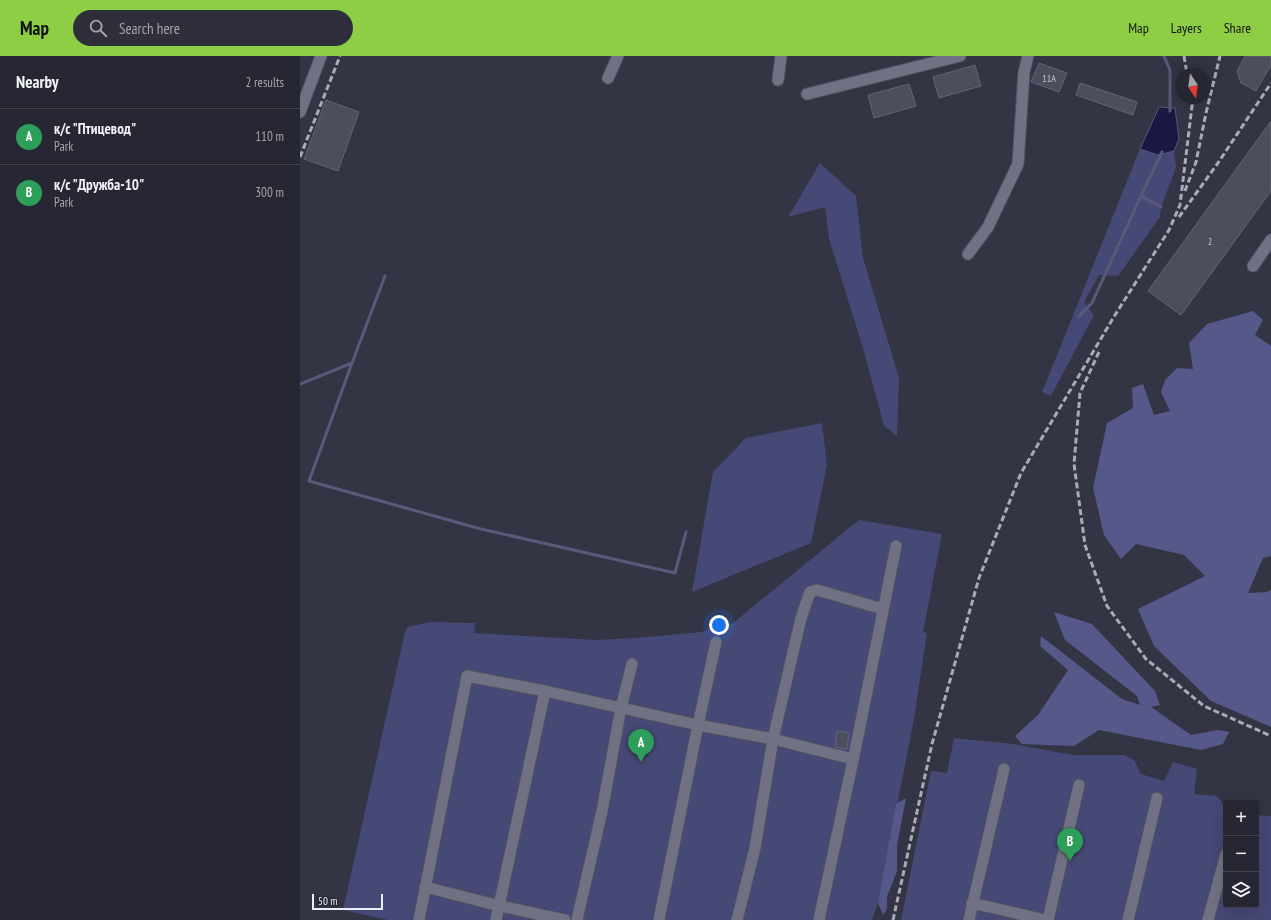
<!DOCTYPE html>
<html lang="en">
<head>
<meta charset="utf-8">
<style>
  :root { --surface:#262733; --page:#2e2f3b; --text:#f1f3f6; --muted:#a4a5ac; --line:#42444e; --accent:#8dce44 }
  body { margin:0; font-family:"PT Sans Narrow",sans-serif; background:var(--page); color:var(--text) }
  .controls { position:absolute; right:12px; bottom:12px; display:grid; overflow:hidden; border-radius:4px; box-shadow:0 4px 16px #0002 }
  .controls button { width:36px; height:36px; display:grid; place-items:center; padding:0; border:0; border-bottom:1px solid var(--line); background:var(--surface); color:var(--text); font:20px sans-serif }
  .compass { position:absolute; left:875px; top:12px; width:36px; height:36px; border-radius:50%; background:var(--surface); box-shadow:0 4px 16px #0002; rotate:167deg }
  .scale { position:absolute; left:12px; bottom:10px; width:71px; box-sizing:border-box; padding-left:4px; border:2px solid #ecedf7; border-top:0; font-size:11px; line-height:14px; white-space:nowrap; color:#ecedf7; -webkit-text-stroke:3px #292a39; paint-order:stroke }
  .you { position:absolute; left:419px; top:569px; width:14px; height:14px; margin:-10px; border:3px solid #fff; border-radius:50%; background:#1a73e8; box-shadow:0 0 0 6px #1a73e833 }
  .badge { display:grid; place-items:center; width:26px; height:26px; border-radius:50%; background:var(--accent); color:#fff; font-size:13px; font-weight:700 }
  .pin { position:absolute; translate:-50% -33px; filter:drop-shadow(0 1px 2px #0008) }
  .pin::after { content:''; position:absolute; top:21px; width:14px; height:12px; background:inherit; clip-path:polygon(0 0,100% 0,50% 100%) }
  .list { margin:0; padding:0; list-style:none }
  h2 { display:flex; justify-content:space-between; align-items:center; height:52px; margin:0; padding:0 16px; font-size:17px }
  h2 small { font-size:13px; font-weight:400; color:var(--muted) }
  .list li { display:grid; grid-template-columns:26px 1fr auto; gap:12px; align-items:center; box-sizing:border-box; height:56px; padding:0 16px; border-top:1px solid var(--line) }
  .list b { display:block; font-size:15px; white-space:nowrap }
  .list p { margin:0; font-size:13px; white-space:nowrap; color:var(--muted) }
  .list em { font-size:13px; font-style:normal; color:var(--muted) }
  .icon { flex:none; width:22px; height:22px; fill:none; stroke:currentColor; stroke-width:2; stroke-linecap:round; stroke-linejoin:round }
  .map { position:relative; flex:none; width:971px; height:864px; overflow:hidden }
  header { display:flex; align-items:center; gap:24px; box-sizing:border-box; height:56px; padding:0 20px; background:var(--accent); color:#111 }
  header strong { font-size:19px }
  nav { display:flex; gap:22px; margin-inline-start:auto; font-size:14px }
  .search { width:280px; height:36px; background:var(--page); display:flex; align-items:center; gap:10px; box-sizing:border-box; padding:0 14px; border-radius:22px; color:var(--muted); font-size:15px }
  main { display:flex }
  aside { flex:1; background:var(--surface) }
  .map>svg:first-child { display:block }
  .green { fill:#464875 }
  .forest { fill:#555888 }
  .water { fill:#1b1943; stroke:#5a5979 }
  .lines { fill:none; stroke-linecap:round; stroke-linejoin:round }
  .stream { stroke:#5a5979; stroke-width:3 }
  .building { fill:#4c4e5e; stroke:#626475 }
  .minor-casing { stroke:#51525f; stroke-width:13 }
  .minor { stroke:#707283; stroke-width:11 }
  .rail { stroke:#aaabb8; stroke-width:3; stroke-dasharray:6 3; stroke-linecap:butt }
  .labels { text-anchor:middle; stroke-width:3.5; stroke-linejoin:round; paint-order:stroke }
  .number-label { font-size:10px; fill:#c4c5d1 }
</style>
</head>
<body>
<header>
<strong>Map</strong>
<div class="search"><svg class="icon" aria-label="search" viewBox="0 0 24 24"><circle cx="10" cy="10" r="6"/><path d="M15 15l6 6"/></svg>Search here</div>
<nav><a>Map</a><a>Layers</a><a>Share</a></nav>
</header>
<main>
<aside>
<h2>Nearby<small>2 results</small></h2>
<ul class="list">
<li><span class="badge" style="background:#2e9e5b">A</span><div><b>к/с &quot;Птицевод&quot;</b><p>Park</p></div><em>110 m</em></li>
<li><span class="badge" style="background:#2e9e5b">B</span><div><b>к/с &quot;Дружба-10&quot;</b><p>Park</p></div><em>300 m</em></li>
</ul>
</aside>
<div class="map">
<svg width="971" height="864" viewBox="0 0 971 864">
  <rect width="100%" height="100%" fill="#333444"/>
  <path class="green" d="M840,93L858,99L874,95L876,112L861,151L860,161L818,220L799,219L784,246L794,259L751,340L742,336Z
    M520,107L556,140L563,202L599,322L597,380L584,370L563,292L529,183L525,151L488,161Z
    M522,367L527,409L511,487L392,536L413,416L446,382Z
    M559,464L642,478L623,576L627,577L614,663L578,847L572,864H88L43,854L105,576L108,571L130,566L175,567L174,577L296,584L335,582L401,576L433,567Z
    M654,682L713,688L773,699H824L834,704L841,718L864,725L873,706L897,713L894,738L917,740L926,752V849H956V759L971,760V864H601L631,715L647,717Z"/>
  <path class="forest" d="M953,255L963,264L955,279L971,290V500L963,502L948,537L967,536L971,534V671L911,645L854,590L838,553L905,520L884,499L836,488L821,503L804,479L793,432L807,367L833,352L832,332L843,328L854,359L870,355L861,336L865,324L877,312L893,313L889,287L907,268Z
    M754,556L792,568L855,635L860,649L851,651L891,679L918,674L929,676L923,688L901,694L799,674L774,690L722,688L715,680L738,659L768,614L740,590L741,580L822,643L840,649L837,640L765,584Z
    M606,742L597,790V815L587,841V853L583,859L578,847L596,748Z"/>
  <path class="water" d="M859,51L875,52L879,83L874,95L858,99L840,93Z"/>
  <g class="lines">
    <path class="stream" d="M864,0L870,14V55
      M841,140L862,96
      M778,261L792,247L841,140L861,151
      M52,307L9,425L181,473L375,517L386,476
      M0,328L52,307L85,220"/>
  </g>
  <path class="building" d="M945,0H971V9L956,35L941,27L937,15Z
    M739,7L767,17L759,36L731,26Z
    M675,9L681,30L639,42L633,21Z
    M780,27L837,46L833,59L776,39Z
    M609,28L616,50L574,62L568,39Z
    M26,44L59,56L38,115L4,103Z
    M971,65V135L881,259L848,235Z
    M537,675L549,677L547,693L535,691Z"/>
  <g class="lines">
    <g class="minor-casing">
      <path id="minor" d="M308,22L318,0
        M478,24L481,0
        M507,38L660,0
        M0,56L21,0
        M668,198L688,171L718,108L724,16L728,0
        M953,210L971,184
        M125,831L200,850L265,864
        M672,847L745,864
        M119,864L167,620L245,635L398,669L473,683L553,703
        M196,864L245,635
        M277,864L302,755L321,652L332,608
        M359,864L398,669L416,586
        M437,864L455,792L473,683L501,562L510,536L517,534L583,553
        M519,864L556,690L596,490
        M669,864L704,713
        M748,864L779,729
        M828,864L857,742
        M908,864L926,798"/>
    </g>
    <use href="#minor" class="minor"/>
    <path class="rail" d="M884,0L887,18
      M0,101L40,0
      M885,135L896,106L906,57L920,0
      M879,161L918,107L971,27
      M799,296L780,337L774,408L785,489L807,550L846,603L904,650L971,680
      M593,864L632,688L679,522L721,417L815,259L869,174L880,149L892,50L891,42"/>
  </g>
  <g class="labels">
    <g class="number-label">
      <text x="749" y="26">11А</text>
      <text x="910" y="189">2</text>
    </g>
  </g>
</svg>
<div class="controls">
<button>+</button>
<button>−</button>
<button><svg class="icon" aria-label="layers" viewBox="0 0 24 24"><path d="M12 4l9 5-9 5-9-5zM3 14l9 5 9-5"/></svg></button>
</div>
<svg class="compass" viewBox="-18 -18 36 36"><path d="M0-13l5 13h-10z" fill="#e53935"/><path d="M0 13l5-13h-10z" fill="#a4a5ac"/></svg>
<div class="scale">50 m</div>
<div class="you"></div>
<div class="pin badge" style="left:341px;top:706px;background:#2e9e5b">A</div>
<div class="pin badge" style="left:770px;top:805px;background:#2e9e5b">B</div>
</div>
</main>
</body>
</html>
